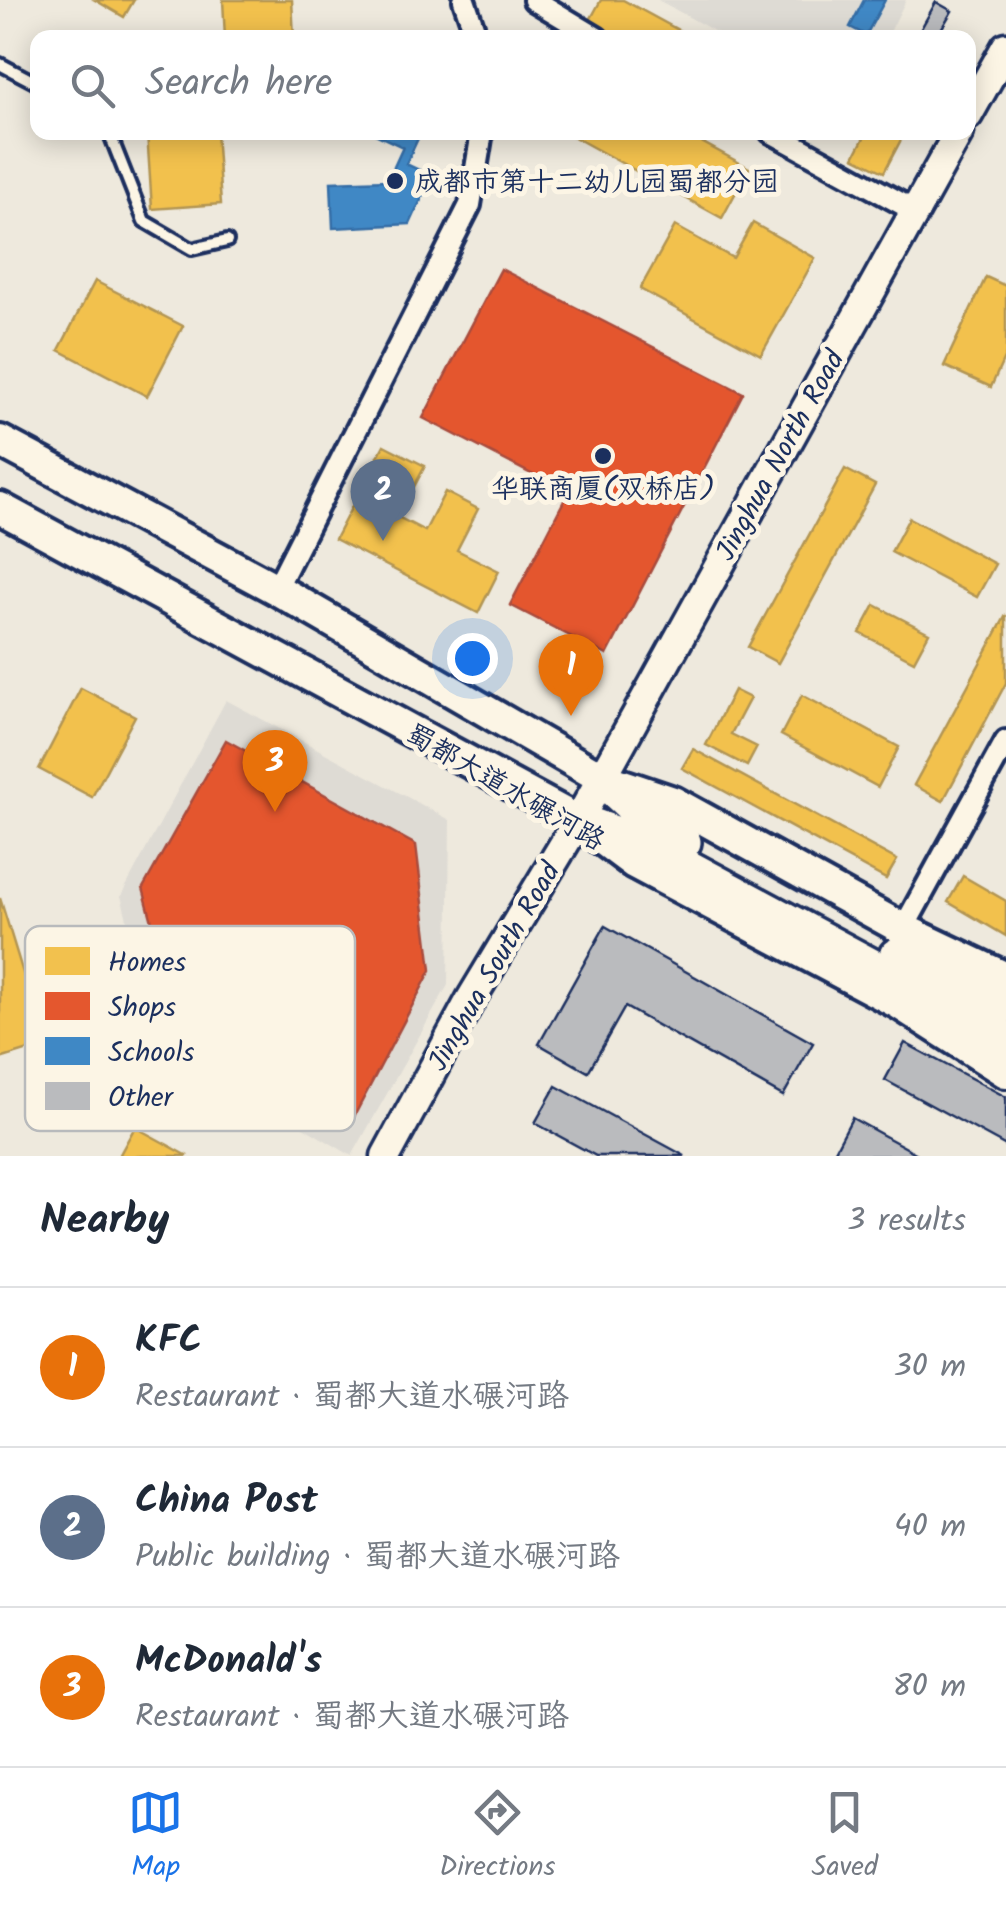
<!DOCTYPE html>
<html lang="en">
<head>
<meta charset="utf-8">
<style>
  :root { --surface:#fff; --page:#f2f2f3; --text:#1f2937; --muted:#747a83; --line:#e0e1e3; --accent:#1a73e8 }
  body { margin:0; font-family:Kalam,"LXGW WenKai TC",sans-serif; background:var(--page); color:var(--text) }
  .you { position:absolute; left:472px; top:658px; width:35px; height:35px; margin:-25px; border:8px solid #fff; border-radius:50%; background:#1a73e8; box-shadow:0 0 0 15px #1a73e833 }
  .badge { display:grid; place-items:center; width:65px; height:65px; border-radius:50%; background:var(--accent); color:#fff; font-size:32px; font-weight:700 }
  .pin { position:absolute; translate:-50% -82px; filter:drop-shadow(0 2px 5px #0008) }
  .pin::after { content:''; position:absolute; top:52px; width:35px; height:30px; background:inherit; clip-path:polygon(0 0,100% 0,50% 100%) }
  .list { margin:0; padding:0; list-style:none }
  h2 { display:flex; justify-content:space-between; align-items:center; height:130px; margin:0; padding:0 40px; font-size:42px }
  h2 small { font-size:32px; font-weight:400; color:var(--muted) }
  .list li { display:grid; grid-template-columns:65px 1fr auto; gap:30px; align-items:center; box-sizing:border-box; height:160px; padding:0 40px; border-top:2px solid var(--line) }
  .list b { display:block; font-size:38px; white-space:nowrap }
  .list p { margin:0; font-size:32px; white-space:nowrap; color:var(--muted) }
  .list em { font-size:32px; font-style:normal; color:var(--muted) }
  .icon { flex:none; width:55px; height:55px; fill:none; stroke:currentColor; stroke-width:2; stroke-linecap:round; stroke-linejoin:round }
  .map { position:relative; flex:none; width:1006px; height:1156px; overflow:hidden }
  .search { position:absolute; background:var(--surface); box-shadow:0 5px 25px #0003; left:30px; right:30px; top:30px; height:110px; display:flex; align-items:center; gap:25px; box-sizing:border-box; padding:0 35px; border-radius:20px; color:var(--muted); font-size:38px }
  .sheet { height:610px; background:var(--surface) }
  nav { display:flex; justify-content:space-around; align-items:center; box-sizing:border-box; height:140px; border-top:2px solid var(--line); background:var(--surface); font-size:28px; color:var(--muted) }
  nav a { display:grid; justify-items:center; gap:5px }
  nav .on { color:var(--accent) }
  .map>svg:first-child { display:block }
  .built { fill:#dedbd4 }
  .homes { fill:#f2c14e; stroke:#b29553; stroke-width:2.5 }
  .shops { fill:#e4572e; stroke:#a84b3c; stroke-width:2.5 }
  .schools { fill:#3f88c5; stroke:#346da6; stroke-width:2.5 }
  .building { fill:#babbbe; stroke:#1b2f5e; stroke-width:2.5 }
  .lines { fill:none; stroke-linecap:round; stroke-linejoin:round }
  .lane-casing { stroke:#1b2f5e; stroke-width:18 }
  .street-casing { stroke:#1b2f5e; stroke-width:28 }
  .secondary-casing { stroke:#1b2f5e; stroke-width:35 }
  .primary-casing { stroke:#1b2f5e; stroke-width:38 }
  .highway-casing { stroke:#1b2f5e; stroke-width:42 }
  .lane { stroke:#fcf5e5; stroke-width:10 }
  .street { stroke:#fcf5e5; stroke-width:20 }
  .secondary { stroke:#fcf5e5; stroke-width:28 }
  .primary { stroke:#fcf5e5; stroke-width:30 }
  .highway { stroke:#fcf5e5; stroke-width:35 }
  .poi-dot { fill:#1b2f5e; stroke:#fcf5e5; stroke-width:4 }
  .labels { text-anchor:middle; stroke-width:10; stroke-linejoin:round; paint-order:stroke }
  .poi-label { font-size:28px; fill:#1b2f5e; stroke:#fcf5e5; text-anchor:start }
  .street-label { font-size:28px; fill:#1b2f5e; stroke:#fcf5e5 }
  .key { fill:#fcf5e5; stroke:#b8babc; stroke-width:2.5 }
  .key-label { font-size:28px; fill:#1b2f5e }
</style>
</head>
<body>
<div class="map">
<svg width="1006" height="1156" viewBox="0 0 1006 1156">
  <rect width="100%" height="100%" fill="#eee9dd"/>
  <filter id="ink" filterUnits="userSpaceOnUse"><feTurbulence type="fractalNoise" baseFrequency=".01" numOctaves="2"/><feDisplacementMap in="SourceGraphic" scale="20" xChannelSelector="R" yChannelSelector="G"/><feConvolveMatrix kernelMatrix="1 2 1 2 8 2 1 2 1" color-interpolation-filters="sRGB"/></filter>
  <g filter="url(#ink)">
    <path class="built" d="M658,0H906L887,38L725,37Z
      M226,700L450,820L448,985L352,1156L159,1042L121,896Z"/>
    <path class="homes" d="M95,0H134L124,17Z
      M223,0H292L294,38H225Z
      M601,0H623L693,38H619L589,22Z
      M147,132H216L221,204L152,209Z
      M565,132H683L749,168L722,218Z
      M867,132H905L884,172L854,157Z
      M753,223L815,258L761,355L640,289L675,226L733,258Z
      M986,277L1006,286V354L991,387L944,366Z
      M95,281L183,326L147,396L59,350Z
      M384,445L425,466L398,517L425,531L445,492L478,509L457,550L499,571L478,613L335,539Z
      M845,469L875,485L778,663L748,647Z
      M909,518L995,564L977,597L891,552Z
      M875,605L929,633L914,661L860,633Z
      M1006,615V683L943,801L914,785Z
      M81,688L135,716L92,797L39,769Z
      M734,690L750,698L731,734L757,747L747,766L706,745Z
      M802,695L899,747L878,787L781,735Z
      M693,749L897,860L886,879L682,768Z
      M963,876L1006,901V936L948,902Z
      M0,898L45,1045L0,1059Z
      M135,1127L188,1156H119Z"/>
    <path class="shops" d="M501,269L743,393L607,655L510,605L568,493L423,418Z
      M226,740L416,845L431,970L350,1124L183,1038L143,888Z"/>
    <path class="schools" d="M864,0H885L866,35L850,27Z
      M371,132H421L406,164L432,176L410,224L333,228L331,182L388,180L403,147Z"/>
    <path class="building" d="M936,2L952,11L936,38H924L918,34Z
      M605,926L813,1043L783,1096L625,1007L588,1072L539,1044Z
      M905,1043L1006,1097V1146L885,1080Z
      M556,1086L685,1156H596L535,1123Z
      M852,1118L921,1156H832Z"/>
    <g class="lines">
      <g class="lane-casing">
        <path id="lane" d="M0,64L38,84
          M109,132L144,221L192,249L227,241"/>
      </g>
      <g class="street-casing">
        <path id="street" d="M464,0L477,38
          M534,0L597,38
          M771,132L915,211
          M276,589L470,205L482,132
          M903,929L1006,741"/>
      </g>
      <g class="secondary-casing">
        <path id="secondary" d="M968,115L1006,47
          M386,1156L471,999L578,821L959,132"/>
      </g>
      <g class="primary-casing">
        <path id="primary" d="M0,441L276,589L602,778L673,802L903,929L1006,978
          M0,508L578,821L634,863L900,1004L1006,1072"/>
      </g>
      <g class="highway-casing">
        <path id="highway" d="M602,778L655,827L683,842
          M578,821L645,845L1006,1039
          M897,956L1006,1004"/>
      </g>
      <use href="#lane" class="lane"/>
      <use href="#street" class="street"/>
      <use href="#secondary" class="secondary"/>
      <use href="#primary" class="primary"/>
      <use href="#highway" class="highway"/>
    </g>
  </g>
  <g class="poi-dot">
    <circle cx="395" cy="181" r="10"/>
    <circle cx="603" cy="456" r="10"/>
  </g>
  <g class="labels">
    <g class="poi-label">
      <text x="415" y="191">成都市第十二幼儿园蜀都分园</text>
      <text x="603" y="498" text-anchor="middle">华联商厦(双桥店)</text>
    </g>
    <g class="street-label">
      <text transform="translate(779 455) rotate(-61)" y="10">Jinghua North Road</text>
      <text transform="translate(506 786) rotate(30)" y="10">蜀都大道水碾河路</text>
      <text transform="translate(493 966) rotate(-60)" y="10">Jinghua South Road</text>
    </g>
  </g>
  <rect x="25" y="926" width="330" height="205" rx="15" class="key"/>
  <rect x="45" y="947" width="45" height="28" fill="#f2c14e"/>
  <rect x="45" y="992" width="45" height="28" fill="#e4572e"/>
  <rect x="45" y="1037" width="45" height="28" fill="#3f88c5"/>
  <rect x="45" y="1082" width="45" height="28" fill="#babbbe"/>
  <g class="key-label">
    <text x="108" y="971">Homes</text>
    <text x="108" y="1016">Shops</text>
    <text x="108" y="1061">Schools</text>
    <text x="108" y="1106">Other</text>
  </g>
</svg>
<div class="you"></div>
<div class="pin badge" style="left:571px;top:716px;background:#e8710a">1</div>
<div class="pin badge" style="left:383px;top:541px;background:#5c6f8a">2</div>
<div class="pin badge" style="left:275px;top:812px;background:#e8710a">3</div>
<div class="search"><svg class="icon" aria-label="search" viewBox="0 0 24 24"><circle cx="10" cy="10" r="6"/><path d="M15 15l6 6"/></svg>Search here</div>
</div>
<section class="sheet">
<h2>Nearby<small>3 results</small></h2>
<ul class="list">
<li><span class="badge" style="background:#e8710a">1</span><div><b>KFC</b><p>Restaurant · 蜀都大道水碾河路</p></div><em>30 m</em></li>
<li><span class="badge" style="background:#5c6f8a">2</span><div><b>China Post</b><p>Public building · 蜀都大道水碾河路</p></div><em>40 m</em></li>
<li><span class="badge" style="background:#e8710a">3</span><div><b>McDonald's</b><p>Restaurant · 蜀都大道水碾河路</p></div><em>80 m</em></li>
</ul>
</section>
<nav>
<a class="on"><svg class="icon" aria-label="map" viewBox="0 0 24 24"><path d="M3 6l6-2 6 2 6-2v14l-6 2-6-2-6 2zM9 4v14M15 6v14"/></svg>Map</a>
<a><svg class="icon" aria-label="directions" viewBox="0 0 24 24"><path d="M12 3l9 9-9 9-9-9zM9 14v-3h6M13 9l2 2-2 2"/></svg>Directions</a>
<a><svg class="icon" aria-label="saved" viewBox="0 0 24 24"><path d="M7 4h10v16l-5-4-5 4z"/></svg>Saved</a>
</nav>
</body>
</html>
